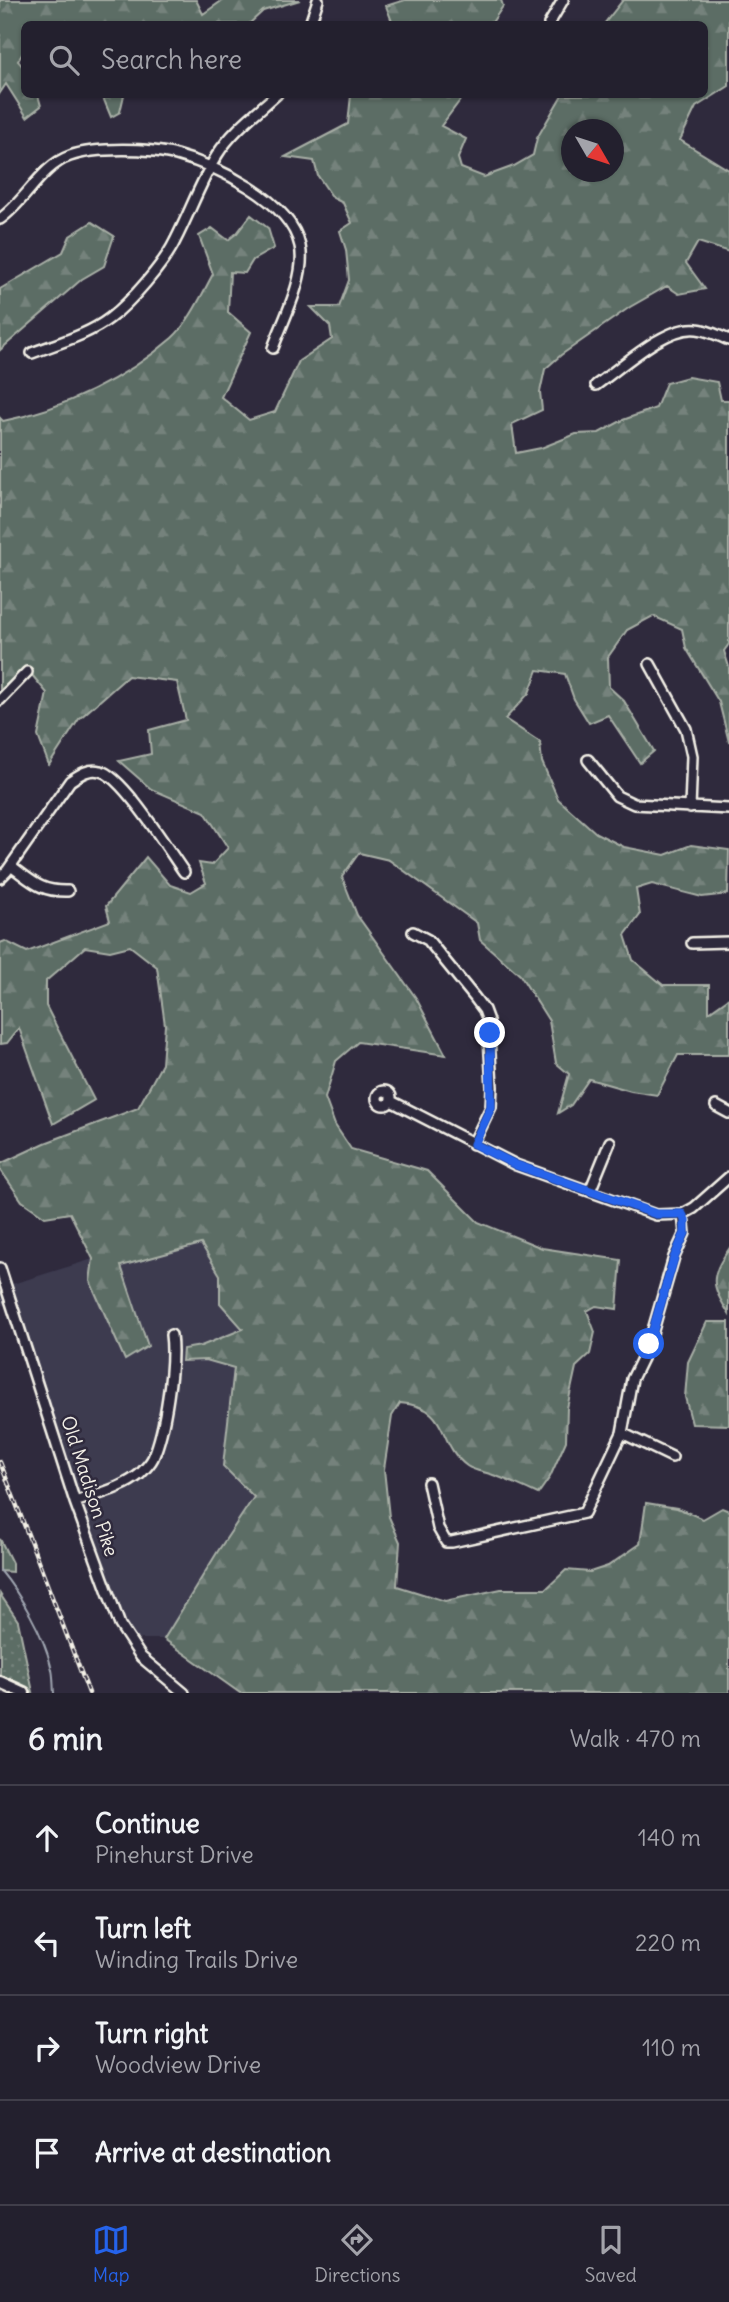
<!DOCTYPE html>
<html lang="en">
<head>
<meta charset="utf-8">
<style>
  :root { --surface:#23202e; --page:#2b2836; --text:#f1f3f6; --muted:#a3a3aa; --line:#403e4a; --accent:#2563eb }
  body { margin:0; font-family:Delius,sans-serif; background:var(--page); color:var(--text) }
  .compass { position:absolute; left:561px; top:119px; width:63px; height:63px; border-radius:50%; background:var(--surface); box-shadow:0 2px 5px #0004; rotate:129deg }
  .stop { position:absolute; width:21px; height:21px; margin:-16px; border:5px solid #2563eb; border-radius:50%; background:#fff }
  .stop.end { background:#2563eb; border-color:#fff; box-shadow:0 2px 7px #0008 }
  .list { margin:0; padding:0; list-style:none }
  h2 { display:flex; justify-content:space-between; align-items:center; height:91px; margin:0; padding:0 28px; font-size:30px }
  h2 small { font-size:23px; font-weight:400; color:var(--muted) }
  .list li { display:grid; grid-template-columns:46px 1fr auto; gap:21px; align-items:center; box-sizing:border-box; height:105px; padding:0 28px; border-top:2px solid var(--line) }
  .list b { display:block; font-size:26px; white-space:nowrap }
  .list p { margin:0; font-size:23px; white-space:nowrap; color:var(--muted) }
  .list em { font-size:23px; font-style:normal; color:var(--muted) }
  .icon { flex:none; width:38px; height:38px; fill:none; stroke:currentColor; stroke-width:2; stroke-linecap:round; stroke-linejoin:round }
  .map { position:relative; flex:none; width:729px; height:1693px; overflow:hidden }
  .search { position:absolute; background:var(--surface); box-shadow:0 2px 5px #0004; left:21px; right:21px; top:21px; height:77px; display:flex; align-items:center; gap:18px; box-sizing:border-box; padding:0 24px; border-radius:10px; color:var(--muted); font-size:26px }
  .sheet { height:511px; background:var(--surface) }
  nav { display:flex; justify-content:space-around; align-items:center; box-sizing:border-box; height:98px; border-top:2px solid var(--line); background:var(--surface); font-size:19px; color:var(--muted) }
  nav a { display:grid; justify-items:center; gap:4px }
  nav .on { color:var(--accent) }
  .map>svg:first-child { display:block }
  .built { fill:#3c3a50 }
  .forest { fill:url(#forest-firs); stroke:#a8afa6; stroke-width:2; fill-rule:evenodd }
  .park { fill:url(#park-dots); stroke:#a8afa6; stroke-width:2 }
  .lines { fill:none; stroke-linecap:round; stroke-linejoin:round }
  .stream { stroke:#9fa5b0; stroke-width:2 }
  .minor-casing { stroke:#f4f1e8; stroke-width:14 }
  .major-casing { stroke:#f4f1e8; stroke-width:16 }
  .minor { stroke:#2f2a3d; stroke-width:9 }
  .major { stroke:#2f2a3d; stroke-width:10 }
  .rail-casing { stroke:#f4f1e8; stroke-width:4.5 }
  .rail { stroke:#2f2a3d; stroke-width:2; stroke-dasharray:5; stroke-linecap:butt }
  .route { stroke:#2563eb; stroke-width:9 }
  .labels { text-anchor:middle; stroke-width:5; stroke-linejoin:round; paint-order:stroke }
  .street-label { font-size:19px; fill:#f4f1e8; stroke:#2f2a3d }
</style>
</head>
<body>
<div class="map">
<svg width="729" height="1693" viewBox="0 0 729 1693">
  <defs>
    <pattern id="forest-firs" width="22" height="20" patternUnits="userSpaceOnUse" patternTransform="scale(1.75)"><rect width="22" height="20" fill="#5c6d65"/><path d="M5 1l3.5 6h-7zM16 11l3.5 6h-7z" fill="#74827b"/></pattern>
    <pattern id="park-dots" width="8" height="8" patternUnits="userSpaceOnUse" patternTransform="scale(1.75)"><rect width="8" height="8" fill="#5c6d65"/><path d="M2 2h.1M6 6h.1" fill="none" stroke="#74827b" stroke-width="1.8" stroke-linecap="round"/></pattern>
  </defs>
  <rect width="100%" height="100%" fill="#2f2a3d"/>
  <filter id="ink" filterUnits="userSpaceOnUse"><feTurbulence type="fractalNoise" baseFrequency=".0143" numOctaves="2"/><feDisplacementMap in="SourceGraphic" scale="14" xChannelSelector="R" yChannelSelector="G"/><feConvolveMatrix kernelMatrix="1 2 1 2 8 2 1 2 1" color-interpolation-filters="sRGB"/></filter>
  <g filter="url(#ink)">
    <path class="built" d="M202,1243L220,1275V1303L243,1329L201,1346L183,1349V1361L206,1360L234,1368L223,1466L254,1497L218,1551L164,1639H127L120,1625L10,1302L0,1306V1268L6,1286L93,1259L90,1281L148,1346L120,1266Z"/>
    <path class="forest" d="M0,0H196L203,14L223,0H300L263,11L249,24H24V51L18,61L24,68V94L38,95L41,106L27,117L6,84L0,93Z
      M405,0H501L503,6L491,24H393L386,6Z
      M623,0H729V86L696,107L680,140L729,170V252L698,242L686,263L705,289L679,294L667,286L630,307L561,355L545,369L540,392L542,410L512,424L516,453L541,448L576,434L599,433L623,420L656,408L666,383L688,377L717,382L721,400H729V644L724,651L729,667V742L719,702L686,648L682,629L653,616L627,630L608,657L609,687L624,701L654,751L640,763L608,715L589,723L574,699L565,674L538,670L529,693L505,719L540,742L542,762L558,799L596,833L624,847L665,855L691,845L729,850L728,894L702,897L652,884L636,889L640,915L625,935L633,960L663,985H709V1012L729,998V1055H678L657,1095L631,1091L589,1079L571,1105L558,1113L569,1074L556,1063L549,1021L520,975L480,940L477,923L389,860L359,853L342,877L357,915L416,998L446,1055L358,1042L336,1061L325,1098L335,1125L351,1149L427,1171L478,1222L542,1248L621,1260L617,1309L596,1306L587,1311L595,1332L590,1354L576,1367L567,1408L566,1441L550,1477L538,1494C523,1487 508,1480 493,1475C485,1472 474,1471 467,1466C435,1442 452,1407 400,1403L392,1416L384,1469L389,1517L400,1542L397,1586L445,1601L501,1589H546L566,1570L590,1572L608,1566L640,1544L646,1503L677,1508L703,1519L722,1508L729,1511V1693H240L164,1639L218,1551L254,1497L223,1466L234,1368L206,1360L182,1361L183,1349L201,1346L243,1329L220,1303V1275L201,1244L121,1266L148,1346L125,1360L90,1281L93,1259L70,1213L45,1217L22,1201L0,1169V1164L45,1143L138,1108L162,1064L165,1025L157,967L130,946L110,951L85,947L46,981V1006L94,1100L53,1124L19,1028L7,1043L0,1044V943L5,941L27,952L110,921L106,906L146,857L170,885L191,892L206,883L199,863L212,865L228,848L205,812L151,789L119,761L151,754L149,730L186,720L177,682L128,676L79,719L49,765L38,736L47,693L27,669L0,690V418L3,421C63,409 125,379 172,338C189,323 202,294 213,274L199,236L212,228L228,240L237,233L251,215L268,228L274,248L253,260L245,273L230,272L228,312L251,332L221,397L249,420L275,412L299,361L332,339L330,326L311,307H339L349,280L346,250L340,231L352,223L343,203L333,198L318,176L314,161L285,157L348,124L351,95H464L441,126L466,139L458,158L461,168L484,177L514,166L533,155L537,138L562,95L704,94V24H604ZM572,130H614V172H572Z
      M102,95H124L120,112L111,117Z
      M92,222L114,236L104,266L82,279L0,350V289L63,252L70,236Z
      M729,1249V1314C711,1285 709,1278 729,1249Z
      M707,1322H729V1425L692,1424L685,1397L688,1362Z
      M0,1539L12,1563V1572L0,1571Z"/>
    <path class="park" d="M0,1594L18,1621L33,1692L0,1682Z"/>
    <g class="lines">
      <path class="stream" d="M0,1570C20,1594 44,1635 51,1666C54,1674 53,1684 54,1693"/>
      <g class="minor-casing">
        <path id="minor" d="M310,24L318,0
          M549,24L563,0
          M0,219C26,201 41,166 70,156C94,147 151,148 176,155C217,166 290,200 300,246C307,276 283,320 273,348
          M32,353C58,343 88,335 110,318C130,303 164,264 175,241C190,212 200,183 217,155C232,131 256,113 277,94
          M596,385C622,367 666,325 697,329C708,330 719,336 729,340
          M650,664L686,729L692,756L690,808
          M0,700L27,672
          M588,760L617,796L634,804L729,809
          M11,866C32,881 40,892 68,891
          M0,878L7,871L70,781C79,775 88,768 100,771C122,775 169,851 184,872
          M413,932L428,940L475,998L484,1010L488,1021L492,1087L491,1107L473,1144
          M692,943L729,942
          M377 1098a7 7 0 1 1 14 0a7 7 0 1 1-14 0Z
          M391,1101L516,1165L656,1215L683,1214L694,1208L729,1177
          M716,1106L729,1113
          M590,1191L610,1142
          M0,1268L75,1502L120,1625L141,1657L184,1693
          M622,1433L672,1457
          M428,1483L438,1528L446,1542H452L584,1513L622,1433L632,1379L649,1344L674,1257L685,1233L683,1214
          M75,1502C96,1494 122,1489 140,1474C145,1469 150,1464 153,1458C165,1431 175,1364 171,1335"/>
      </g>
      <g class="major-casing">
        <path id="major" d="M0,1682L24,1693"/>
      </g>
      <use href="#minor" class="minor"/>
      <use href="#major" class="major"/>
      <g class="rail-casing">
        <path id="rail" d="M0,1462L89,1693"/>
      </g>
      <use href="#rail" class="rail"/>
    </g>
  </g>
  <g class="lines" filter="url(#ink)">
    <path class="route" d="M490,1033L491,1107L474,1144L516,1165L656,1214H682L685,1220V1233L674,1258L649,1344"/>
  </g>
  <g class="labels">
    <g class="street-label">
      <text transform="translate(90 1486) rotate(72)" y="7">Old Madison Pike</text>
    </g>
  </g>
</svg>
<svg class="compass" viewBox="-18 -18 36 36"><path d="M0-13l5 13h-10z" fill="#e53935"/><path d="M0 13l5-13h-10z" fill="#a3a3aa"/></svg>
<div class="stop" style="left:649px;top:1344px"></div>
<div class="stop end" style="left:490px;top:1033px"></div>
<div class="search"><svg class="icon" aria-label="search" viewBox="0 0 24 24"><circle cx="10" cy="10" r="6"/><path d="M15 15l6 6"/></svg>Search here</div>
</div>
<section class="sheet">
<h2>6 min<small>Walk · 470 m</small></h2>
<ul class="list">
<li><svg class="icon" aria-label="ahead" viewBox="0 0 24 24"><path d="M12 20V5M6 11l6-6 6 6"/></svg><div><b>Continue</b><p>Pinehurst Drive</p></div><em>140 m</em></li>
<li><svg class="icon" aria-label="left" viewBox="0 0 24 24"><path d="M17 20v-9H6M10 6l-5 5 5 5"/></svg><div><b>Turn left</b><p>Winding Trails Drive</p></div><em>220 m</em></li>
<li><svg class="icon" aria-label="right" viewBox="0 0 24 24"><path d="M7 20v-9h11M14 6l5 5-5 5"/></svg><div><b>Turn right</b><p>Woodview Drive</p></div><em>110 m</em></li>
<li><svg class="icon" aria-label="arrive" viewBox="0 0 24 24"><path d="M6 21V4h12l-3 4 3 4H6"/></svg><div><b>Arrive at destination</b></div></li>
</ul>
</section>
<nav>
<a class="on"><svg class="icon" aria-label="map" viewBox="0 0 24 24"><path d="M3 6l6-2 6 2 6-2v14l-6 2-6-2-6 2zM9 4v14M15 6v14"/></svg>Map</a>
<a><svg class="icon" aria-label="directions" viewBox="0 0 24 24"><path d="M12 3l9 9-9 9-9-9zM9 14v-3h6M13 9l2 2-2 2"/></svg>Directions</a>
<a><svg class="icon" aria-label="saved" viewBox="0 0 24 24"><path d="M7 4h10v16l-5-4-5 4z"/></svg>Saved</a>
</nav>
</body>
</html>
